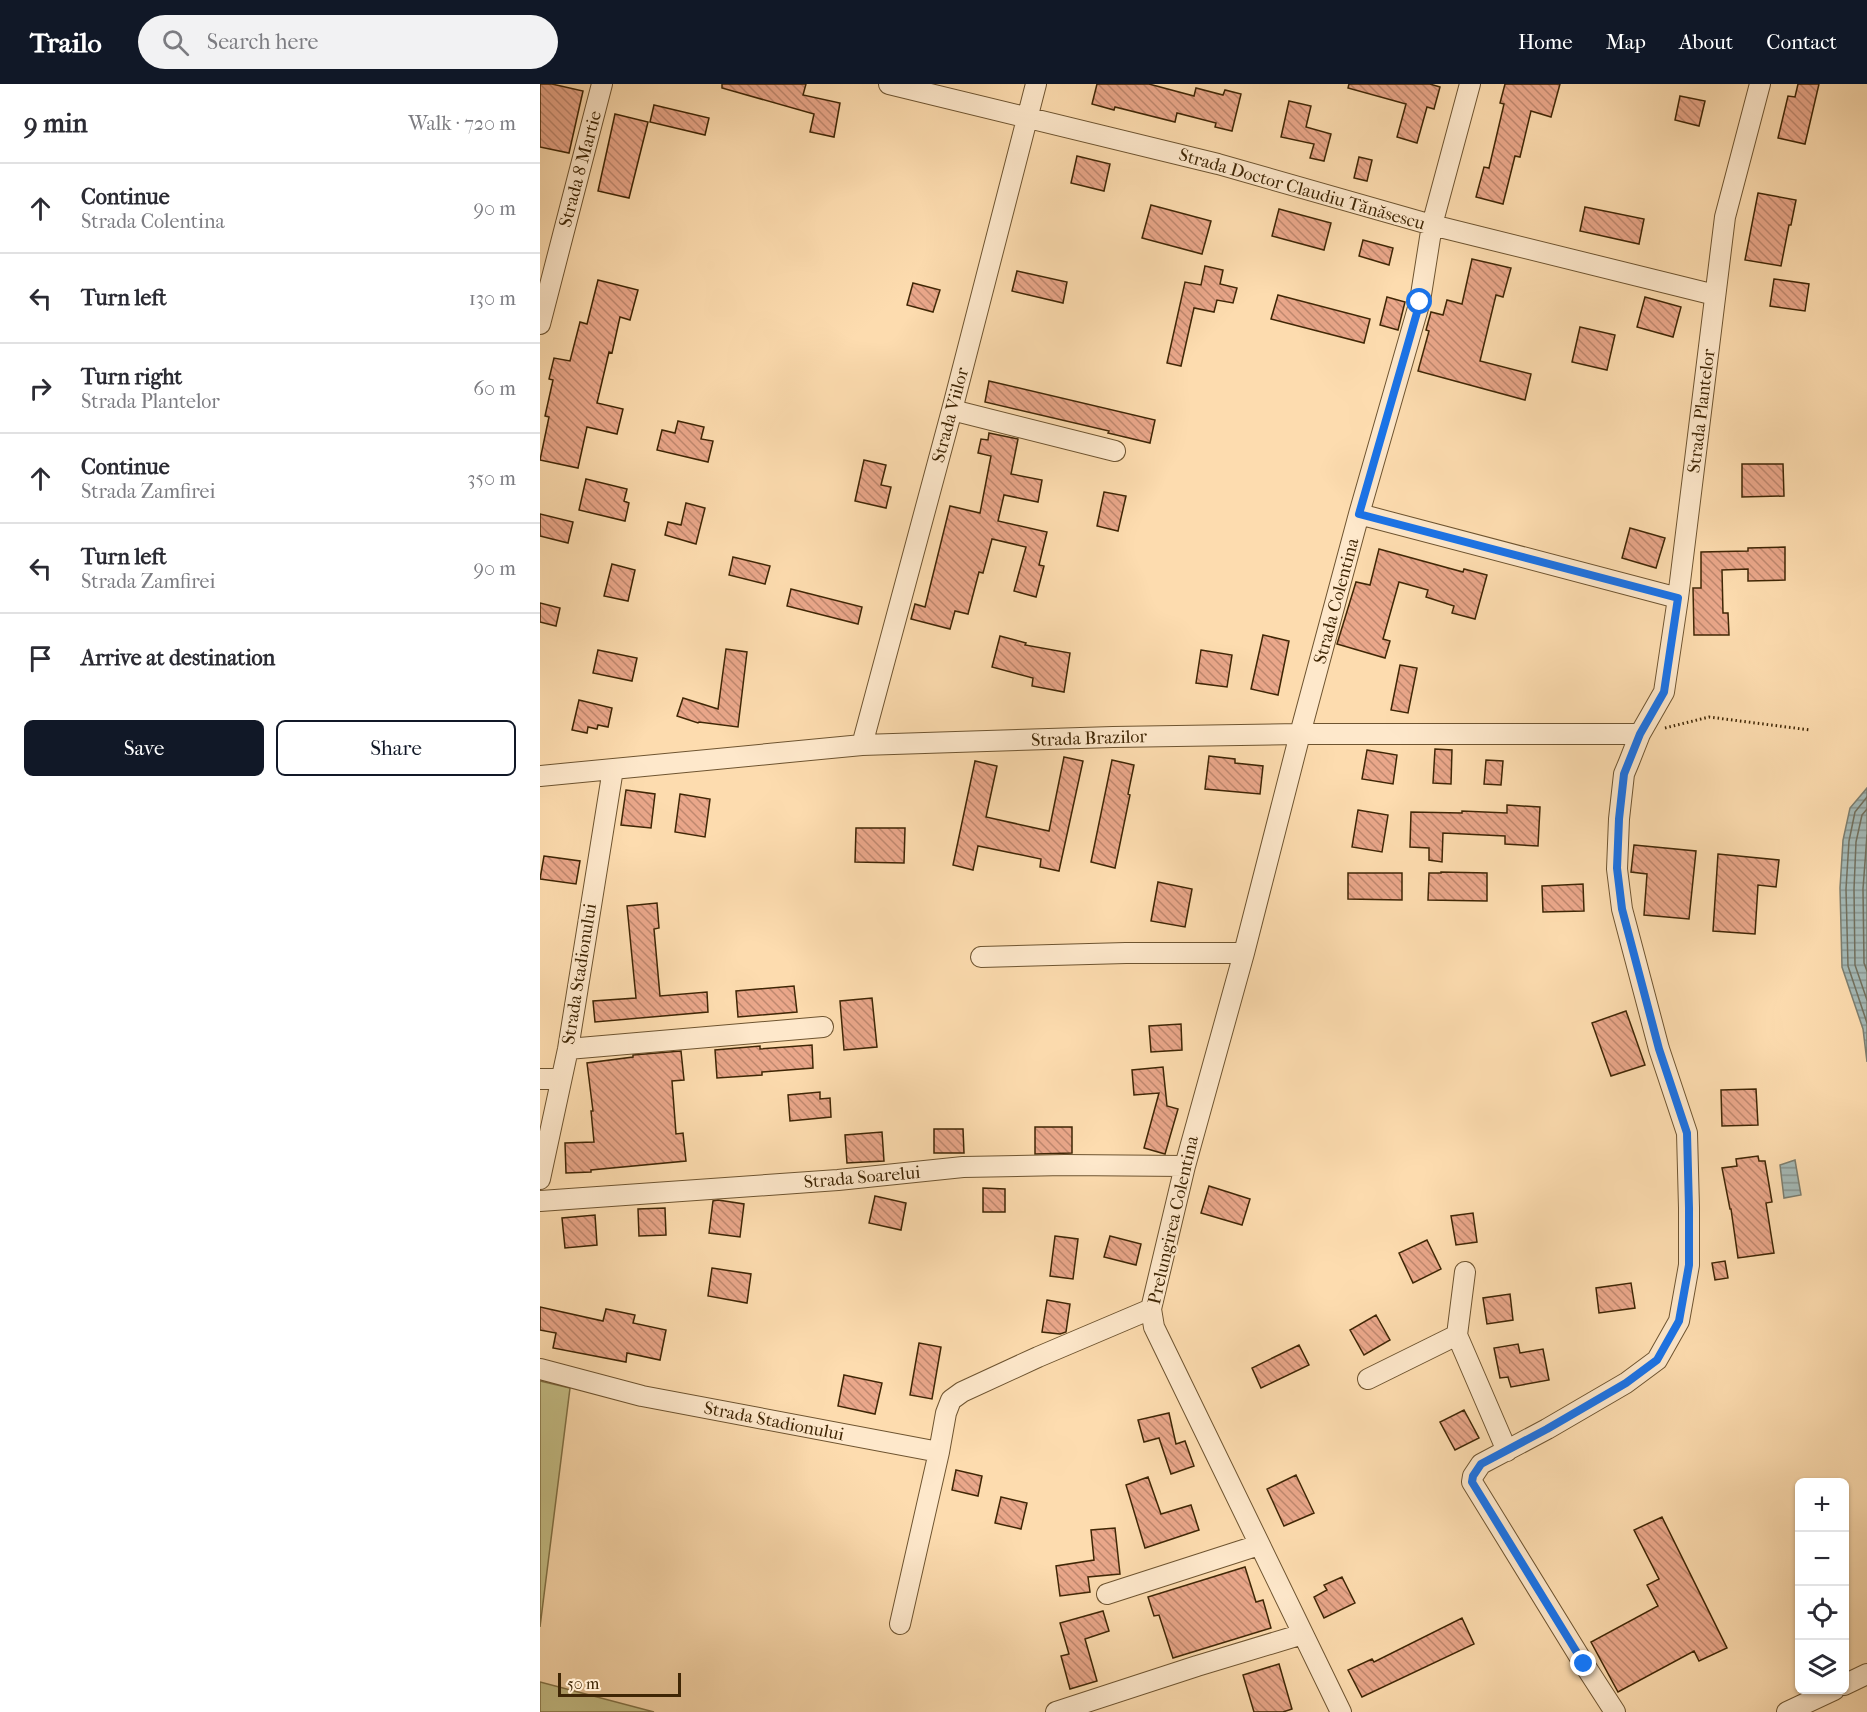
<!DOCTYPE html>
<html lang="en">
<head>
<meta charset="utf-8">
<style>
  :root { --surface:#fff; --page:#f2f2f3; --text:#2b2b33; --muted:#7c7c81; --line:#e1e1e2; --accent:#111827 }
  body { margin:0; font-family:"IM FELL French Canon",serif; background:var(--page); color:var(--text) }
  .controls { position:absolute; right:18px; bottom:18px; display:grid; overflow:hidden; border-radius:9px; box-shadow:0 2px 4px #0004 }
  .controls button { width:54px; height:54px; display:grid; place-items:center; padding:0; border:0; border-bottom:2px solid var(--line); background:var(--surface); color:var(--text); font:30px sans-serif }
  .scale { position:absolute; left:18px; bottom:15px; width:123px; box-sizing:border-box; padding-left:6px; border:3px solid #3f2605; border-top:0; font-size:16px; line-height:21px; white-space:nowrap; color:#3f2605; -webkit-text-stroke:4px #fee8cb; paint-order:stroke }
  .stop { position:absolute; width:18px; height:18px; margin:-14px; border:4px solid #1a73e8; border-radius:50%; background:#fff }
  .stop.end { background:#1a73e8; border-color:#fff; box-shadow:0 2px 6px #0008 }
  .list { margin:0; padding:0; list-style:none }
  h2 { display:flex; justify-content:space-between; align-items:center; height:78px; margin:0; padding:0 24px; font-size:26px }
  h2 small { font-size:20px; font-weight:400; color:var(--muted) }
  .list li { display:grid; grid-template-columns:39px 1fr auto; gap:18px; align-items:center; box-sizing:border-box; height:90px; padding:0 24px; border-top:2px solid var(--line) }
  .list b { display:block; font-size:22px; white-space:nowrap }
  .list p { margin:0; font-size:20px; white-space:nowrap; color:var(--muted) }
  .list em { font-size:20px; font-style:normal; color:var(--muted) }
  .actions { display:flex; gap:12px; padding:18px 24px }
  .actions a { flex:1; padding:14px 0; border:2px solid var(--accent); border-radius:9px; text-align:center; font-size:21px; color:var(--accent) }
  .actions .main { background:var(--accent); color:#fff }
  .icon { flex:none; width:33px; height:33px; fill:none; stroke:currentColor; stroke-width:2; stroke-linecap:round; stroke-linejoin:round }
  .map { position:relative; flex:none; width:1327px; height:1628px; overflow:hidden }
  header { display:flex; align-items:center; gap:36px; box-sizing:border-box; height:84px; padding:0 30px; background:var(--accent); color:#fff }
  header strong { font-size:28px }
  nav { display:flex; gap:33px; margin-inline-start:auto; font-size:21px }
  .search { width:420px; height:54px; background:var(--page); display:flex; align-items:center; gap:15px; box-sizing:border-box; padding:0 21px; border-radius:33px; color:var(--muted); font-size:22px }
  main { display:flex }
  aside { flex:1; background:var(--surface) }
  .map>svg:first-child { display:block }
  .garden { fill:#c5bf87; stroke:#827246; stroke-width:1.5 }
  .water { fill:url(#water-rules); stroke:#7c7e6f; stroke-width:1.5 }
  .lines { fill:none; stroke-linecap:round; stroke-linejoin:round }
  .shore { stroke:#72705e; stroke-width:1.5 }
  .building { fill:url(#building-back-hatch); stroke:#3f2605; stroke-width:1.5 }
  .minor-casing { stroke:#6e5430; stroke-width:22 }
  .path { stroke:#3f2605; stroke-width:3; stroke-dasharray:1.5 3; stroke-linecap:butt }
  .minor { stroke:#fee8cb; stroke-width:20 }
  .route { stroke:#1a73e8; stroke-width:8 }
  .labels { text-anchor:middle; stroke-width:4.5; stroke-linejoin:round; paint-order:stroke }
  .street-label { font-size:18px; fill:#3f2605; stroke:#fee8cb }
</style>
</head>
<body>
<header>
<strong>Trailo</strong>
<div class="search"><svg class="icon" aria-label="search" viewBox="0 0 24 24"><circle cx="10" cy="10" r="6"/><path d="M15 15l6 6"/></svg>Search here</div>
<nav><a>Home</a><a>Map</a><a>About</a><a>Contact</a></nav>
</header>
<main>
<aside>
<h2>9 min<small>Walk · 720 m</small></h2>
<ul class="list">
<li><svg class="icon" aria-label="ahead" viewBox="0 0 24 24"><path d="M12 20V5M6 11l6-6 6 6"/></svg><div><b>Continue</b><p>Strada Colentina</p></div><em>90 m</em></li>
<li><svg class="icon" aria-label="left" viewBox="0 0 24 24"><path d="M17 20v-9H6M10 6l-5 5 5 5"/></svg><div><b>Turn left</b></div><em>130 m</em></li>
<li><svg class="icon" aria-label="right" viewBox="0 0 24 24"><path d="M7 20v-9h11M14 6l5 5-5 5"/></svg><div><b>Turn right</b><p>Strada Plantelor</p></div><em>60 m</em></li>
<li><svg class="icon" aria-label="ahead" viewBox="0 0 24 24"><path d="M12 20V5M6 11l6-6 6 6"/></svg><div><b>Continue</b><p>Strada Zamfirei</p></div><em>350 m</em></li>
<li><svg class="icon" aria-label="left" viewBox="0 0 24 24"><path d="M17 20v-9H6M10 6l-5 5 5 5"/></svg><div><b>Turn left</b><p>Strada Zamfirei</p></div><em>90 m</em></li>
<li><svg class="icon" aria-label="arrive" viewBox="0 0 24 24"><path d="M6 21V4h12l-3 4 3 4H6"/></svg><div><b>Arrive at destination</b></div></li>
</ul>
<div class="actions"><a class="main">Save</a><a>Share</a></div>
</aside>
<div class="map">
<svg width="1327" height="1628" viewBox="0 0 1327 1628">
  <defs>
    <pattern id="water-rules" width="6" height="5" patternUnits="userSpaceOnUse" patternTransform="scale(1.5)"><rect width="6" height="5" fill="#a4b9b6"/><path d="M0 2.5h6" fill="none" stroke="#879692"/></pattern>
    <pattern id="building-back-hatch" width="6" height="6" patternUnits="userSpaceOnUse" patternTransform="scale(1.5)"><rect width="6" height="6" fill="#eaa78a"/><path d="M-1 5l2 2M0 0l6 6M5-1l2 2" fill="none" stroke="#bf886f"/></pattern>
  </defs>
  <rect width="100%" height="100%" fill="#fddcaf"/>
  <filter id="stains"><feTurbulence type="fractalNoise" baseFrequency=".00333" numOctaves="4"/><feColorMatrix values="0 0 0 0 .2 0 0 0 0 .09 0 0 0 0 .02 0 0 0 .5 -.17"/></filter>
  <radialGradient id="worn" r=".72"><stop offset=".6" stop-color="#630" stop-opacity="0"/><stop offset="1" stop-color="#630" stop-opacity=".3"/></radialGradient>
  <path class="garden" d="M0,1297L30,1304L0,1543Z
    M0,1598L114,1628H0Z"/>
  <path class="water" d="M1327,704V978L1323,945L1302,883L1300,804L1303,756L1310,724Z
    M1255,1076L1261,1111L1244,1114L1240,1081Z"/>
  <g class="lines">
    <path class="shore" d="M1327,713L1315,728L1309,757L1306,805L1308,882L1327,939
      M1327,725L1322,731L1316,758L1314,805L1315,881L1327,916
      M1327,751L1323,805L1324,879L1327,887"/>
  </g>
  <path class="building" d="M0,0H12L43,7L29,69L0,63Z
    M182,0H266L263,11L300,19L294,53L270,48L274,30L182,4Z
    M557,0H609L654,12L656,4L683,11L685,6L701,10L692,47L675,43L676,39L637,29L635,38L575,23L574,26L552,20Z
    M809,0H890L900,3L894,25L887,23L877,59L857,53L866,20L808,4Z
    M965,0H1020L1011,33L991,27L980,73L975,72L963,120L936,113L944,83L949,84L964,20L960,19Z
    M1258,0H1279L1265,60L1238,54L1248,12L1255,13Z
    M1140,12L1165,17L1159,42L1135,36Z
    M749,17L771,22L766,43L791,50L784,77L770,74L774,60L741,53Z
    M114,21L169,34L165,51L110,38Z
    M75,30L108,38L89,114L58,107Z
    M537,72L570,80L564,107L531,99Z
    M819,73L832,76L827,97L814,94Z
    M1218,109L1256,116L1251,141H1249L1241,182L1205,176Z
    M611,121L671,137L662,170L602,154Z
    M1045,123L1104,135L1099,160L1040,147Z
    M739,125L791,139L784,166L732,152Z
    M823,156L853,164L849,181L819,172Z
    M932,175L971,184L963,213L956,211L940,277L991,290L985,316L878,287L889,247L886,246L891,228L903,231L907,216L922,220Z
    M665,182L683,186L680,200L697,204L693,219L677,216L674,228L654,224L641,282L627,279L645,198L661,201Z
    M477,187L527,198L523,219L472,207Z
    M1234,195L1269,200L1265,227L1230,222Z
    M58,196L98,206L90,236L80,233L72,269L69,268L57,319L83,325L77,350L47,343L38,384L0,376L9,333L5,332L13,296L9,295L14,274L30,277L40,238L47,240Z
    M373,199L400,206L393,228L367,221Z
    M738,211L830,235L824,259L731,235Z
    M847,213L865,218L858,246L840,241Z
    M1105,213L1141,223L1133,253L1097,243Z
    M1040,243L1075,251L1067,286L1032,278Z
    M449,297L615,336L610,359L568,349L569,347L445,318Z
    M138,337L164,343L161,355L173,357L168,378L117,366L122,346L135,349Z
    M449,349L478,355L471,390L502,396L498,418L464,411L458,437L507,448L499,481L504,482L496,513L474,507L486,463L452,455L443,489L439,488L428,530L415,527L410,545L371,535L375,520L385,523L410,422L440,429L451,372L438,369L441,355L448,356Z
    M324,376L346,381L341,401L351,403L346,424L315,417Z
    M1202,380H1243L1244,412L1202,413Z
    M46,395L87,405L84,417L89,419L85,437L39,426Z
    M564,408L586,412L578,447L557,442Z
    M146,419L165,424L156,460L125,451L128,438L141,441Z
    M0,430L33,438L28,459L0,452Z
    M1090,444L1125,454L1116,484L1082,474Z
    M1245,463V496L1208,497V485L1182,486L1183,529H1188L1189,551H1154L1153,504H1161V468L1208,467V464Z
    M839,465L923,488L924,485L947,491L935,535L912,529L914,522L886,513L888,506L859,498L843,555L850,557L845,574L797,560L816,498L830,501Z
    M193,473L230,482L225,500L189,491Z
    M72,480L95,486L88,517L64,512Z
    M251,505L322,523L318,540L247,522Z
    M0,519L20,524L16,542L0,538Z
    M723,551L749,557L738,611L711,605Z
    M460,552L486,559L485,561L530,569L524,608L492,602L493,594L452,583Z
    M186,565L207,568L198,643L159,638L158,639L137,632L143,614L178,625Z
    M58,566L97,574L92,597L53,589Z
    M661,566L692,571L687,603L656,599Z
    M860,581L877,584L868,629L851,626Z
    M39,616L72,624L68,643L58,641L57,645L48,643L47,649L32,646Z
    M895,665L912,666L911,700L893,699Z
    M827,666L857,671L853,700L822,695Z
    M669,672L695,675V679L723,682L720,710L665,705Z
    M524,673L543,677L519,787L500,783L501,775L438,762L433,786L413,781L435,677L457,682L446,733L509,747Z
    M572,676L594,681L588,710L590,711L575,784L551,778Z
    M946,676L963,677L961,701L944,700Z
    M86,706L115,710L111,744L81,741Z
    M140,710L170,715L165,753L135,748Z
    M967,721L1000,723L998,762L965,760V752L903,749L902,778L889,776V764L870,763L871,728L922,729V727L967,729Z
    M818,726L848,731L842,768L812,763Z
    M316,744H365L364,779L315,778Z
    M1094,761L1156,767L1149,835L1104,831L1107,790L1091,788Z
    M1178,770L1239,776L1236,803L1218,801L1215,850L1173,847Z
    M4,772L40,777L36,800L0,795Z
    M901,788L947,789V817L888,816L889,789H901Z
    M808,789H862V816L808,815Z
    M618,798L652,805L645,843L611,837Z
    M1043,800L1044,827L1003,828L1002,802Z
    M117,819L119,844L114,845L120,912L167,908L168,928L55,938L53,917L96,914L87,822Z
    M254,902L257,928L198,933L196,907Z
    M332,914L337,963L304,966L300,917Z
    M1086,927L1105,981L1071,992L1052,939Z
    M641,940L642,966L611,968L609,942Z
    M272,961L273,984L222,988V991L177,994L175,966L220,962V965Z
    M141,967L144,996L132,997L136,1050L143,1049L146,1077L51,1086V1088L26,1089L25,1059L54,1058L51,1027H53L47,979L93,973V971Z
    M623,983L627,1022L638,1025L625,1070L604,1064L619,1009L594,1011L592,986Z
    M1216,1005L1218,1041L1182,1042L1181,1006Z
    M280,1008V1015L290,1014L291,1033L250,1037L248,1011Z
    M495,1043H532V1069L495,1070Z
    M394,1045H423L424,1069H394Z
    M342,1048L344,1077L307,1079L305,1051Z
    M1218,1072L1219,1077H1225L1232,1118L1226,1119L1234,1169L1198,1174L1191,1125H1190L1182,1084L1197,1082L1196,1075Z
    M669,1102L710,1115L702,1141L661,1129Z
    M443,1104L465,1105V1128H443Z
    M335,1112L366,1119L361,1146L329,1139Z
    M178,1116L204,1120L200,1153L169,1149L173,1117Z
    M125,1124L126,1151L99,1152L98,1125Z
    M933,1129L937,1158L916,1161L911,1132Z
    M55,1131L57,1161L25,1164L22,1134Z
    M515,1152L538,1155L533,1195L510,1192Z
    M570,1152L601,1160L596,1181L564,1173Z
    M887,1156L901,1185L873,1199L859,1169Z
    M1185,1177L1188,1194L1175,1196L1172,1179Z
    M172,1184L211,1190L207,1219L168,1212Z
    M1091,1199L1095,1224L1059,1229L1056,1204Z
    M970,1210L973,1236L947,1240L943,1214Z
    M507,1216L530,1220L526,1248L520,1250L502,1248Z
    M0,1223L63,1237L66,1225L95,1231L93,1239L126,1246L120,1276L87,1269L86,1278L13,1264L16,1249L0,1246Z
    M836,1231L850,1256L824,1271L810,1246Z
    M379,1259L401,1263L392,1315L370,1311Z
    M978,1260L980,1269L1003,1265L1009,1296L971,1303L968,1293L960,1294L954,1264Z
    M759,1261L769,1281L721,1304L712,1284Z
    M304,1291L342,1299L335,1330L298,1322Z
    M924,1326L939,1354L915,1366L900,1338Z
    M629,1329L636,1360L645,1357L654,1382L631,1390L619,1354L604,1358L598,1336Z
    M416,1386L442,1392L438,1412L412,1406Z
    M756,1391L774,1429L744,1442L727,1405Z
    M608,1393L621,1430L651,1421L659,1446L605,1464L586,1401Z
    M461,1413L487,1419L481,1445L455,1439Z
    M1122,1433L1187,1564L1159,1577L1154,1567L1078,1608L1051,1558L1118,1522L1107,1501L1119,1495L1094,1446Z
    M575,1444L580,1490L548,1493L550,1508L520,1512L516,1482L554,1476L551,1446Z
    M705,1483L716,1518L723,1516L731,1544L633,1574L619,1531L614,1532L608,1513Z
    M802,1493L815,1519L784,1534L774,1513L787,1506L784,1501Z
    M563,1527L569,1547L545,1555L557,1597L530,1605L521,1572L529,1570L520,1539Z
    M922,1534L934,1560L822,1613L808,1586L832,1575L834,1578Z
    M739,1580L752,1625L743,1628H714L703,1591Z"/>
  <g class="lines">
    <g class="minor-casing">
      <path id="minor" d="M349,0L678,80L892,141L1175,211
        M0,240L62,0
        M412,326L575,367
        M819,430L1138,514
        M322,661L412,326L496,0
        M0,692L322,661L573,653L760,650H1100
        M441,873L586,869H704
        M28,965L283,943
        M0,995H21
        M0,1095L28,965L73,685
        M0,1117L298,1096L423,1083L525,1081L645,1082
        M925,1188L917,1251L967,1367
        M0,1285L102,1312L399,1368
        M828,1295L917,1251
        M567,1510L719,1461
        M360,1540L399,1368L406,1329L411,1316L422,1308L498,1273L611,1225
        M1304,1601L1327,1590
        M516,1628L657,1582L763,1550
        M801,1628L614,1243L611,1225L645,1082L704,869L760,650L819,430L880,217L892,141L930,0
        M1075,1628L1044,1580L932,1398L933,1392L941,1380L1007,1345L1086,1299L1117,1276L1139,1237L1149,1181V1124L1147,1049L1119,965L1082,825L1077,785L1079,735L1084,690L1089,678L1100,650L1124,608L1138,514L1185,133L1220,0
        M1247,1628L1294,1606"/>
    </g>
    <path class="path" d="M1125,644L1169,633L1270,646"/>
    <use href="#minor" class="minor"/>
  </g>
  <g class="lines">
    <path class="route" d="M880,218L819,430L1138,514L1124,608L1100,650L1084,690L1079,735L1077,784L1082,825L1119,965L1147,1049L1149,1124V1181L1139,1237L1117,1276L1086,1299L1007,1345L941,1380L933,1392L932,1398L1044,1580"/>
  </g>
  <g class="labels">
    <g class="street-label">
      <text transform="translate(40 85) rotate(-75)" y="6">Strada 8 Martie</text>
      <text transform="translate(762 105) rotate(16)" y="6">Strada Doctor Claudiu Tănăsescu</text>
      <text transform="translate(1161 327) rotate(-83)" y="6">Strada Plantelor</text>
      <text transform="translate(410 331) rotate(-75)" y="6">Strada Viilor</text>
      <text transform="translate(796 517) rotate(-75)" y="6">Strada Colentina</text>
      <text transform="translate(549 654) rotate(-2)" y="6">Strada Brazilor</text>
      <text transform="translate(39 890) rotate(-81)" y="6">Strada Stadionului</text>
      <text transform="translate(322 1093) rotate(-5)" y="6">Strada Soarelui</text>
      <text transform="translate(633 1136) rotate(-77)" y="6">Prelungirea Colentina</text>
      <text transform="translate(234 1337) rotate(11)" y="6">Strada Stadionului</text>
    </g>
  </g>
  <rect width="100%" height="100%" filter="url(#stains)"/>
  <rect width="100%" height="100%" fill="url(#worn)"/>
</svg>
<div class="controls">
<button>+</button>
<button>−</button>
<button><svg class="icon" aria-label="locate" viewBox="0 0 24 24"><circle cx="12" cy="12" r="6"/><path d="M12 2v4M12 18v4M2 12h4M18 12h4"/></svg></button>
<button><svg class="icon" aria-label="layers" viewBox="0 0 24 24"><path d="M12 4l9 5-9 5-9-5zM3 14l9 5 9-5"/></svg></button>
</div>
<div class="scale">50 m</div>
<div class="stop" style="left:880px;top:218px"></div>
<div class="stop end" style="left:1044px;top:1580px"></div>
</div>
</main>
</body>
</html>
